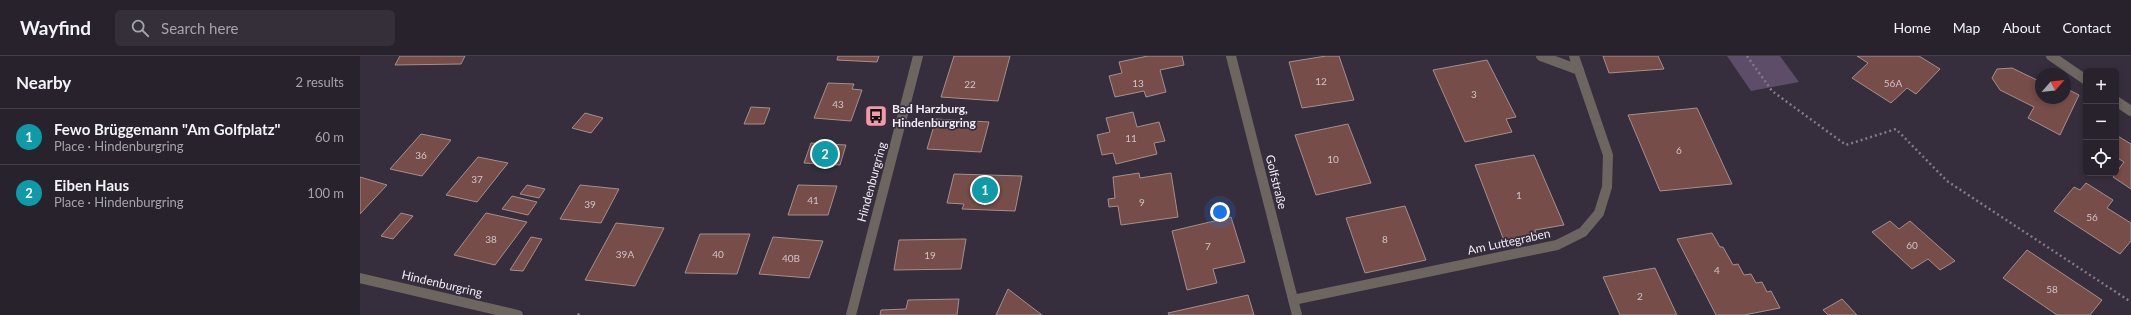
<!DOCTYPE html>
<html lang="en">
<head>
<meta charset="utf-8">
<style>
  :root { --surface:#28222d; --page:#342f39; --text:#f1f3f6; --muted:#a5a4aa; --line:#443f49; --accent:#ea580c }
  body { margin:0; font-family:Lato,sans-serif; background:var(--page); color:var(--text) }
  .controls { position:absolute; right:12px; top:12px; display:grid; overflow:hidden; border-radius:6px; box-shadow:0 2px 6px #0003 }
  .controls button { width:36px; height:36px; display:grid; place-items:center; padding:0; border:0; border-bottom:1px solid var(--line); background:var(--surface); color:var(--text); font:20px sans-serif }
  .compass { position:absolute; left:1675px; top:12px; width:36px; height:36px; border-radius:50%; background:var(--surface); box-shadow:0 2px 6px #0003; rotate:62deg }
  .you { position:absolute; left:860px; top:156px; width:14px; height:14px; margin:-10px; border:3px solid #fff; border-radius:50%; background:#1a73e8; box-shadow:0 0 0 6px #1a73e833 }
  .badge { display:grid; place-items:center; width:26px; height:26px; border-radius:50%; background:var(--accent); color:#fff; font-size:13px; font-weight:700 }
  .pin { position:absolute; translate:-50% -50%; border:2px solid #fff; box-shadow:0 1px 4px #0006 }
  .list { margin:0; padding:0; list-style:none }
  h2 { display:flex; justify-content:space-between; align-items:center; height:52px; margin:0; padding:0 16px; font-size:17px }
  h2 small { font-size:13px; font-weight:400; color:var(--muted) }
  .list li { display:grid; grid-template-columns:26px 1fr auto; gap:12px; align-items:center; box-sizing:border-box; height:56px; padding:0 16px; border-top:1px solid var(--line) }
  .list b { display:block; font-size:15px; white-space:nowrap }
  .list p { margin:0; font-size:13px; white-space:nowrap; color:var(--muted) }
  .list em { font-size:13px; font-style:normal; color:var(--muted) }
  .icon { flex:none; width:22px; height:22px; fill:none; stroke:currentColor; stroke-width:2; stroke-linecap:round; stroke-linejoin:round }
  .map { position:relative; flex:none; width:1771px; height:259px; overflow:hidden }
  header { display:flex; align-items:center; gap:24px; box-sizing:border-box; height:56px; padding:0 20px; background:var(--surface); border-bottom:1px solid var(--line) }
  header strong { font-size:19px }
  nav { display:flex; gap:22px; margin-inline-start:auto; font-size:14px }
  .search { width:280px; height:36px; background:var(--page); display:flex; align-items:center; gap:10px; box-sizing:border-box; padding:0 14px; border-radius:6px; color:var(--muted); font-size:15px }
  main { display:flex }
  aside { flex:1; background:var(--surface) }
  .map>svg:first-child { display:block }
  .green { fill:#5d4d68 }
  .building { fill:#764d49; stroke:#a58f8d }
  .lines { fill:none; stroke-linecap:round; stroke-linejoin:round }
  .path { stroke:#827b87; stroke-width:2.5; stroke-dasharray:2 3; stroke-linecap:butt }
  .minor { stroke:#6c6560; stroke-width:10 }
  .labels { text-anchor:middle; stroke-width:3.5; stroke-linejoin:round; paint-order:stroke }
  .number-label { font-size:10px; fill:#d1c3c8 }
  .poi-label { font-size:12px; font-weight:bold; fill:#efeaf3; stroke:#362e3c; text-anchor:start }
  .street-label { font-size:12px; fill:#efeaf3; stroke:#362e3c }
</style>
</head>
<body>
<header>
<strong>Wayfind</strong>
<div class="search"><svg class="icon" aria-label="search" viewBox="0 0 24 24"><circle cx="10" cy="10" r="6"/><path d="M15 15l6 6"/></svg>Search here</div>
<nav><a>Home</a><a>Map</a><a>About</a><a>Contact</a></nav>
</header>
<main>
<aside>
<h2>Nearby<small>2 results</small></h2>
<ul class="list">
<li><span class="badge" style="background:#0f9aa8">1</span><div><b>Fewo Brüggemann &quot;Am Golfplatz&quot;</b><p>Place · Hindenburgring</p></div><em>60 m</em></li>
<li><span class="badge" style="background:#0f9aa8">2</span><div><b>Eiben Haus</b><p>Place · Hindenburgring</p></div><em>100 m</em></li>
</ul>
</aside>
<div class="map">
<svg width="1771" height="259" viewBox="0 0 1771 259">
  <rect width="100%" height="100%" fill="#362e3c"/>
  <path class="green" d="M1367,0H1420L1439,26L1391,35Z"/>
  <path class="building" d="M40,0H105L101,8L35,9Z
    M478,0H519L517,6L477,4Z
    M594,0H650L638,45L581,41Z
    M788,0H822L824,9L800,14L806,36L786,41L784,35L755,41L749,20L762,17L759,6Z
    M966,0H979L994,44L942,52L929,6Z
    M1243,0H1298L1304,13L1249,17Z
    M1497,0H1559L1580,13L1556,38L1547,32L1531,47L1492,22L1508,7Z
    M1127,4L1156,61L1146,63L1152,76L1105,86L1073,14Z
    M1652,12L1681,26V42H1705V32L1719,39L1700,79L1668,62L1674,51L1640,34L1632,22L1637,13Z
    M468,27L494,28L492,33L502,34L491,65L454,62Z
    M391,51L410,52L404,68H384Z
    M1337,52L1372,128L1300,135L1268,59Z
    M773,56L777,71L799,66L805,85L794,87L797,98L756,108L753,97L742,99L737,79L750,76L746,62Z
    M225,57L243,62L231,77L212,72Z
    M576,63L629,66L621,96L567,93Z
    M988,68L1011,127L956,139L935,79Z
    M61,78L91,84L62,120L30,113Z
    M1756,79L1771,88V133L1753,121L1764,106L1756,101Z
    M451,87L486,89L480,109L444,107Z
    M1174,99L1204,169L1175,174L1177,181L1145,187L1115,109Z
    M118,101L148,107L117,146L86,139Z
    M779,117L780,122L811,117L818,161L761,169L758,150L749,151L748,143L755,142L753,121Z
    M594,118L662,120L655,155L602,153L604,148L587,147Z
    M0,121L27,129L0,158Z
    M1726,127L1753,144L1747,152L1771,167V185L1760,198L1694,155L1714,131L1720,134Z
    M167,129L185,133L179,142L160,138Z
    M220,129L259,133L241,167L200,163Z
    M438,129L477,130L468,159H428Z
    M152,140L177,146L168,159L142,153Z
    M1045,150L1066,204L1005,217L986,162Z
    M41,157L53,160L33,183L21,180Z
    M126,157L167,166L135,209L94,199Z
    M871,161L885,206L853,213L857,227L827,234L812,175Z
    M1530,165L1539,173L1550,165L1595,205L1580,214L1568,203L1552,213L1512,176Z
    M256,167L304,172L275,230L225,224Z
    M1352,177L1360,191H1363L1373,209L1378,208L1384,219L1391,218L1396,227L1402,226L1407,236L1411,235L1420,252L1384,259H1356L1317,183Z
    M340,178H390L377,218L325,217Z
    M171,181L182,183L163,215L150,214Z
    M413,181L463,185L449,222L399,218Z
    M606,183L601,213L534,214L539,184Z
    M1667,194L1742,244L1730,259H1697L1643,222Z
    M1295,212L1317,259H1260L1243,221Z
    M648,233L682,259H636Z
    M888,239L894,259H809L808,257Z
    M599,243L597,259H520L521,254L546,253L548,244Z
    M1482,243L1497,259H1468L1463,254Z"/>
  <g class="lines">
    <path class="path" d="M1387,0L1412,35L1486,89L1536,73L1587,125L1771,246
      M218,259L220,256"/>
    <path class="minor" d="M871,0L937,259
      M1181,0L1219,14
      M1691,0L1726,24
      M1756,45L1771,55
      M0,222L158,259
      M933,244L1197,189L1223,176L1239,157L1247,131L1248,99L1214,0
      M491,259L558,0"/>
  </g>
  <defs>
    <g id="bus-square" transform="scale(1.15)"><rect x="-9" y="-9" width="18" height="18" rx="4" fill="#f39aaa" stroke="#362e3c"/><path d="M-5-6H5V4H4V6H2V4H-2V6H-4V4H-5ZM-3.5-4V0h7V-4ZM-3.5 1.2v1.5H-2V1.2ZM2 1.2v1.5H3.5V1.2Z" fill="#111"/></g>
  </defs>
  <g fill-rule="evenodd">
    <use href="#bus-square" x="516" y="60"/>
  </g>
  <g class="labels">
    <g class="number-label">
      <text x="961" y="29">12</text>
      <text x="778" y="31">13</text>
      <text x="1533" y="31">56A</text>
      <text x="610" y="32">22</text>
      <text x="1114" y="42">3</text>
      <text x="478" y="52">43</text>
      <text x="771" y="86">11</text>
      <text x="1319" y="98">6</text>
      <text x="61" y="103">36</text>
      <text x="973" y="107">10</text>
      <text x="117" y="127">37</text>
      <text x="1159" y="143">1</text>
      <text x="453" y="148">41</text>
      <text x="782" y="150">9</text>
      <text x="230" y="152">39</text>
      <text x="1732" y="165">56</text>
      <text x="131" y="187">38</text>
      <text x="1025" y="187">8</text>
      <text x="1552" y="193">60</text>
      <text x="848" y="194">7</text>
      <text x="265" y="202">39A</text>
      <text x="358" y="202">40</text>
      <text x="570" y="203">19</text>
      <text x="431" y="206">40B</text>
      <text x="1357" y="218">4</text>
      <text x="1692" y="237">58</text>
      <text x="1280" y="244">2</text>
    </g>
    <g class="poi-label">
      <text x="532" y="57">Bad Harzburg,<tspan x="532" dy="14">Hindenburgring</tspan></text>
    </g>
    <g class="street-label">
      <text transform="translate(512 126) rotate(-75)" y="4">Hindenburgring</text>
      <text transform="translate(916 126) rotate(76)" y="4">Golfstraße</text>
      <text transform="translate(1149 186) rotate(-12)" y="4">Am Luttegraben</text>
      <text transform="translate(82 228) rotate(13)" y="4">Hindenburgring</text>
    </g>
  </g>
</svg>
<div class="controls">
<button>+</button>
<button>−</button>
<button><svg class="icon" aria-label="locate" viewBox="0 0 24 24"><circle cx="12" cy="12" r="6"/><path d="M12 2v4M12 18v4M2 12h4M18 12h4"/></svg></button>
</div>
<svg class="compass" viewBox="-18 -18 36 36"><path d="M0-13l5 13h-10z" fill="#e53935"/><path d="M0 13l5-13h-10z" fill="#a5a4aa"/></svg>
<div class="you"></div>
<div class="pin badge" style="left:625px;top:134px;background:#0f9aa8">1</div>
<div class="pin badge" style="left:465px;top:98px;background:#0f9aa8">2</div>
</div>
</main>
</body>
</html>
